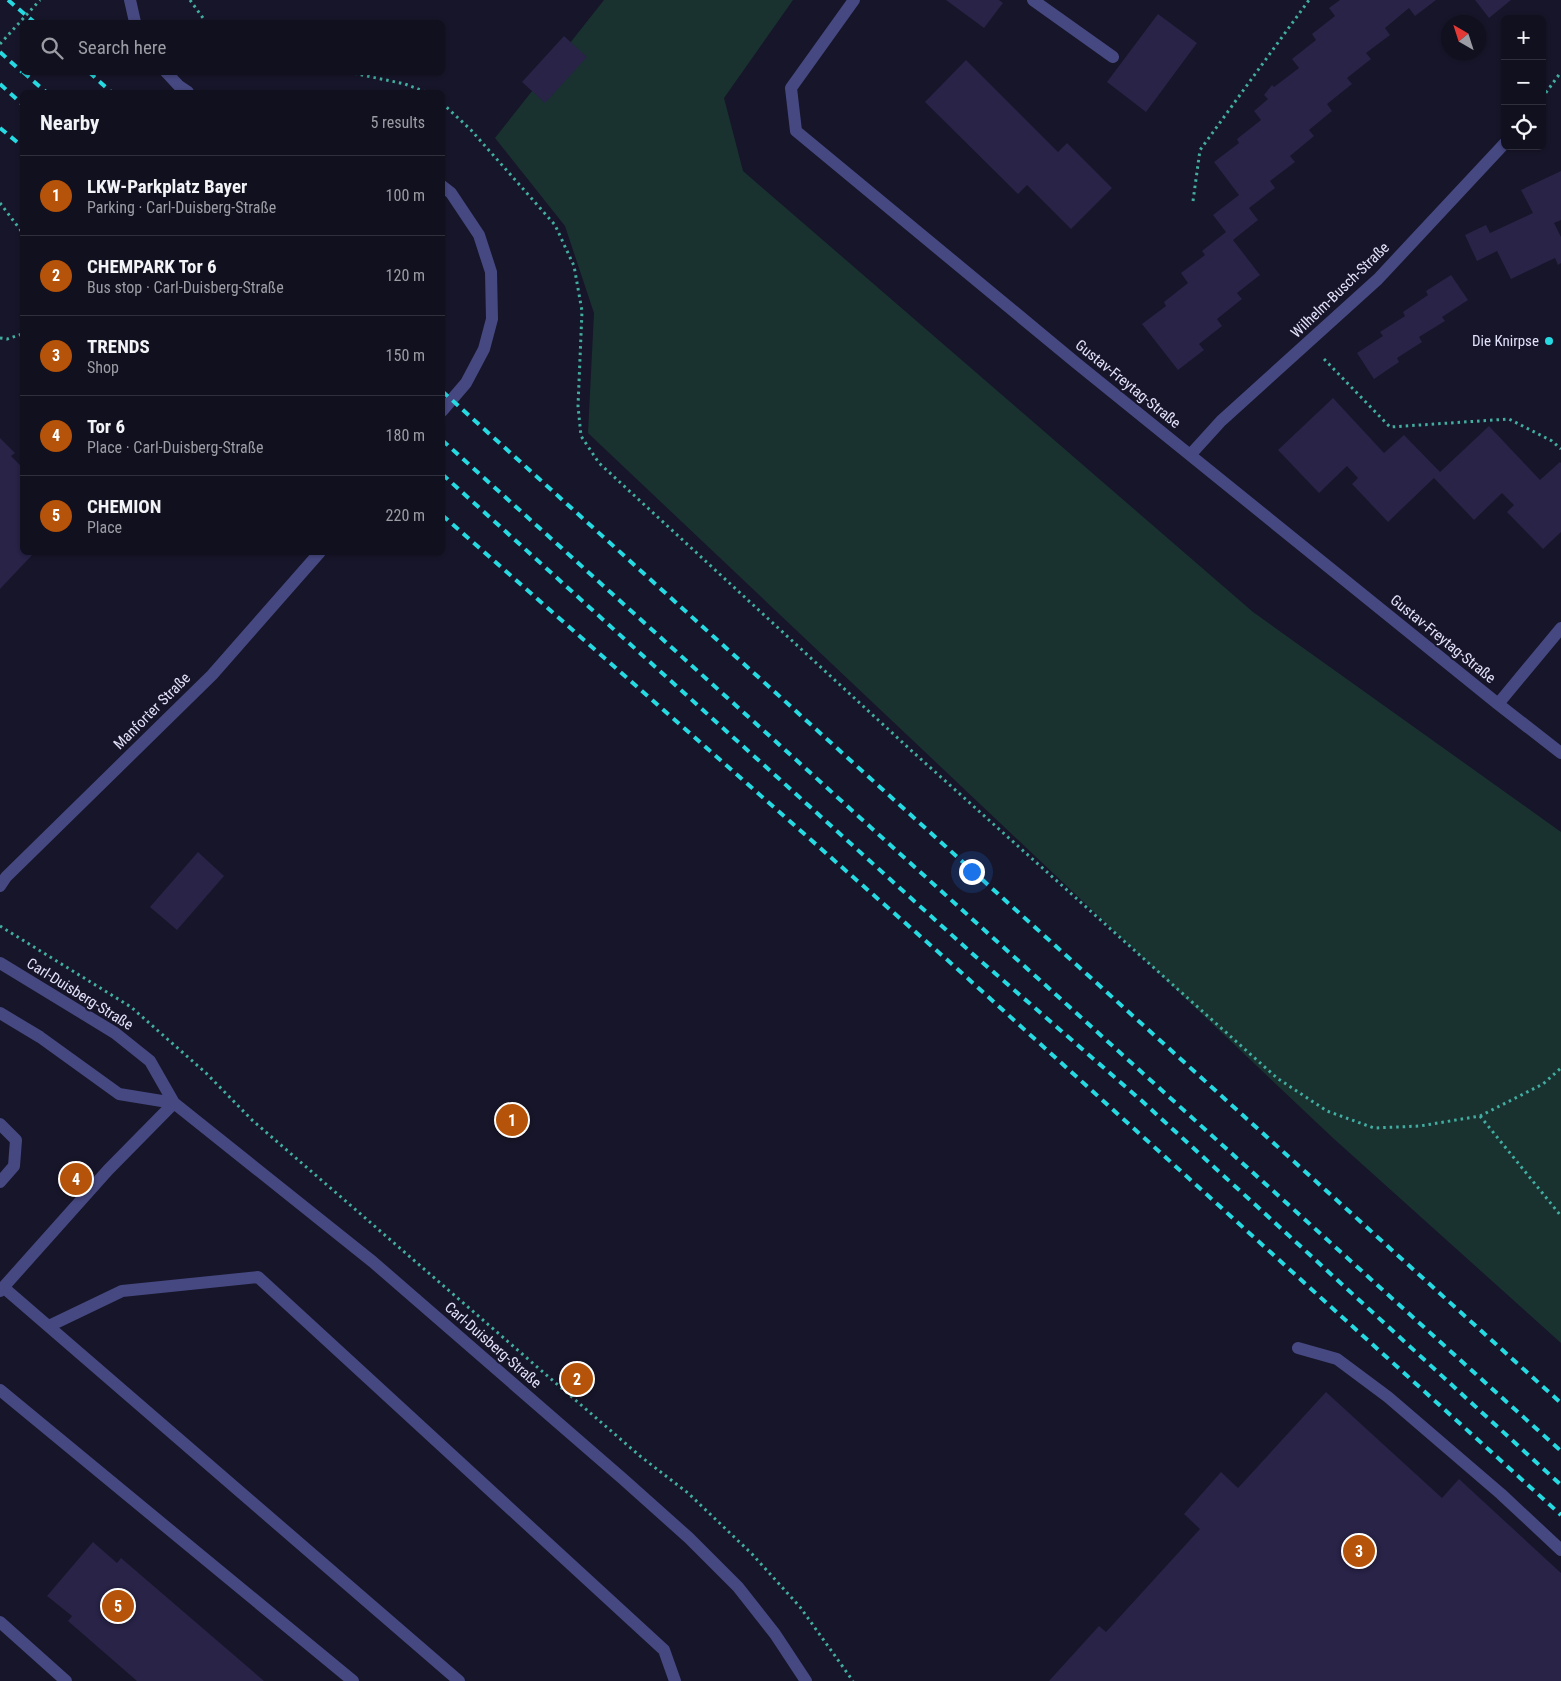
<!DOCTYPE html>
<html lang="en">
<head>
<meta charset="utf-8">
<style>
  :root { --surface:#11101f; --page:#1a1928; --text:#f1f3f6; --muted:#9c9da4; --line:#30303d; --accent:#b45309 }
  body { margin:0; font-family:"Roboto Condensed",sans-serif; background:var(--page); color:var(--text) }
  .controls { position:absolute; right:15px; top:15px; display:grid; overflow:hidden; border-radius:8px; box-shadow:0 1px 4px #0004 }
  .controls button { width:45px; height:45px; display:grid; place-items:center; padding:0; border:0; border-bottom:1px solid var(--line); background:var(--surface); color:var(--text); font:25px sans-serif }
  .compass { position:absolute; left:1441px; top:15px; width:45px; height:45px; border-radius:50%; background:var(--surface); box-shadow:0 1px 4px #0004; rotate:321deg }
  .you { position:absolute; left:971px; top:871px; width:18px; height:18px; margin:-12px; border:4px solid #fff; border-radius:50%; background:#1a73e8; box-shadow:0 0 0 8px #1a73e833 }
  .badge { display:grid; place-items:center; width:32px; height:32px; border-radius:50%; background:var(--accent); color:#fff; font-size:16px; font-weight:700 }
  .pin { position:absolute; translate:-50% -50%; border:2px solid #fff; box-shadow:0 1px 5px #0006 }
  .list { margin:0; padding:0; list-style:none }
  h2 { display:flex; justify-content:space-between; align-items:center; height:65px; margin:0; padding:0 20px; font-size:21px }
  h2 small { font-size:16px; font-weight:400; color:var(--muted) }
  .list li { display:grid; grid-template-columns:32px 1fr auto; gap:15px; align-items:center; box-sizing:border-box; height:80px; padding:0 20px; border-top:1px solid var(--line) }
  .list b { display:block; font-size:19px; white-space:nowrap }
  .list p { margin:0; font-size:16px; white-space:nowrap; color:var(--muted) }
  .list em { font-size:16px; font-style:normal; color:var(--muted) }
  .icon { flex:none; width:28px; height:28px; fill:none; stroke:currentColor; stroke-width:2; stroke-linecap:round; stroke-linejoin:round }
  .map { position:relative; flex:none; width:1561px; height:1681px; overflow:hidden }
  .search { position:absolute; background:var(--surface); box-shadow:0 1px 4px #0004; left:20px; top:20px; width:425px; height:55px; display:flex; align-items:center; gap:12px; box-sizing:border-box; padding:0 18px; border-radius:8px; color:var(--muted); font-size:19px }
  .panel { position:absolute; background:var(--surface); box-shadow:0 1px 4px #0004; left:20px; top:90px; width:425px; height:465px; border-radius:8px }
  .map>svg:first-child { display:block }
  .green { fill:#193230 }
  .building { fill:#282347 }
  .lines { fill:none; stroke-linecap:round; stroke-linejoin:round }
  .path { stroke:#42ada1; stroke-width:3; stroke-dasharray:2.5 4; stroke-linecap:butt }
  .minor { stroke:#464881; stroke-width:12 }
  .rail { stroke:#27d9e1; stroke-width:4; stroke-dasharray:8 6; stroke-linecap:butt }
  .poi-dot { fill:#27d9e1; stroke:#171529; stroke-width:2 }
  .labels { text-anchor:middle; stroke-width:4.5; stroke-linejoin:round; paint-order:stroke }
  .street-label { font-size:15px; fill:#e2e1fb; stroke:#171529 }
  .poi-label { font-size:15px; fill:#e2e1fb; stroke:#171529; text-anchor:end }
</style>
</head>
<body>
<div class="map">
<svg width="1561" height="1681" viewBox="0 0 1561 1681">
  <rect width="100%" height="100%" fill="#171529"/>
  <path class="green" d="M604,0H793L724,98L743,171L1253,612L1561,832V1343L1333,1138L588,433L594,313L565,226L495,138Z"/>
  <path class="building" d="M946,0H999L1003,3L984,28Z
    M1340,0H1436L1415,16L1409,8L1385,28L1390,35L1366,53L1371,59L1347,78L1352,84L1327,104L1332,111L1309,130L1314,136L1290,156L1295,162L1270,181L1275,188L1249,208L1258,220L1233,240L1260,275L1237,293L1242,299L1217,319L1222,326L1199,344L1204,350L1178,370L1142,324L1166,306L1164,302L1188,283L1181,273L1205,255L1202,251L1226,232L1213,215L1239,195L1214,162L1239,143L1237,139L1261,120L1254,111L1268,99L1264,95L1272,85L1274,87L1299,68L1292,59L1316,40L1312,34L1335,16L1329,8Z
    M1475,0H1511L1489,18Z
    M1158,14L1197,43L1146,112L1107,82Z
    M564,36L587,57L545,103L522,82Z
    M966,60L1058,152L1067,143L1112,188L1071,229L1027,185L1018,194L925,102Z
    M1561,171V220L1554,223L1561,237V263L1558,265L1555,258L1511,279L1497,251L1477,261L1465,235L1486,225L1490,233L1533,213L1521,190Z
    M1451,275L1468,300L1442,317L1445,321L1419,337L1422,342L1397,358L1399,362L1374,379L1357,353L1383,336L1380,332L1405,316L1403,312L1428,295L1426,291Z
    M1333,398L1384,453L1404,435L1440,472L1489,426L1540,480L1560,462L1561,463V532L1543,549L1507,512L1514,505L1502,493L1474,520L1434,478L1388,522L1352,484L1358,478L1347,466L1319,493L1278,450Z
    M0,438L15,453L11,456L22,467V552H35L0,589Z
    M198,852L224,876L177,930L150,907Z
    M77,1171L84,1177L76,1187L68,1181Z
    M1326,1392L1442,1498L1459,1479L1561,1573V1681H1049L1099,1626L1106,1632L1200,1529L1184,1514L1221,1472L1238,1488Z
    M93,1542L117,1563L121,1558L264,1681H137L68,1621L72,1616L47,1596Z"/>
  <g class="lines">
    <path class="path" d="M190,0L206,22
      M0,44L40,0
      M348,72L405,84L426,92
      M1542,98L1561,72
      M442,103L471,130L555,225L574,266L582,311L578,406L581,436L599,463L914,753L1277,1078L1327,1111L1374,1128L1420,1126L1480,1116L1543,1084L1561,1068
      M1193,201L1200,150L1309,0
      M0,203L22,232
      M0,338L7,339L22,334
      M1324,359L1390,427L1509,419L1552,441L1561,449
      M0,926L131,1007L206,1073L252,1120L640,1456L688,1493L752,1554L800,1607L853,1681
      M1480,1116L1561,1216"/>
    <path class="minor" d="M130,0L135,22
      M854,0L791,88L796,131L1075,362L1498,704L1561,753
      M1033,0L1113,57
      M166,72L179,86L188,92
      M442,186L451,193L479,235L491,272L492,319L484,349L466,383L442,411
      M1191,454L1221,421L1378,279L1505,143
      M1498,704L1561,628
      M0,886L6,877L212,675L320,552
      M0,963L115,1033L150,1061L174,1103L373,1262L623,1479L689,1538L738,1587L775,1634L806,1681
      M0,1013L40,1037L119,1094L174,1103
      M0,1124L16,1140L14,1166L0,1182
      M3,1287L459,1681
      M0,1291L108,1170L174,1103
      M49,1326L122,1291L258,1277L664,1650L675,1681
      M1298,1348L1337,1359L1388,1397L1501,1494L1561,1550
      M0,1390L353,1681
      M0,1622L66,1681"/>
    <path class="rail" d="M8,0L34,22
      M0,52L22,72
      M23,72L46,92
      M89,72L111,92
      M0,84L22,104
      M0,128L22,146
      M442,391L1561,1403
      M442,440L1561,1451
      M442,474L975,956L1142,1101L1561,1485
      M442,515L953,965L1561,1515"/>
  </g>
  <circle class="poi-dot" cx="1549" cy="341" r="5"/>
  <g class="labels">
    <g class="street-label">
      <text transform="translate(1340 290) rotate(-44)" y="5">Wilhelm-Busch-Straße</text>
      <text transform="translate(1128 384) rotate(39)" y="5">Gustav-Freytag-Straße</text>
      <text transform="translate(1443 639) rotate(39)" y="5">Gustav-Freytag-Straße</text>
      <text transform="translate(152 711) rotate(-45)" y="5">Manforter Straße</text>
      <text transform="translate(80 994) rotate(32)" y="5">Carl-Duisberg-Straße</text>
      <text transform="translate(493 1345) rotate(41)" y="5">Carl-Duisberg-Straße</text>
    </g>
    <g class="poi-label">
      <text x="1539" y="346">Die Knirpse</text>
    </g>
  </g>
</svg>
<div class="controls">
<button>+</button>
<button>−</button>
<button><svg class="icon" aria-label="locate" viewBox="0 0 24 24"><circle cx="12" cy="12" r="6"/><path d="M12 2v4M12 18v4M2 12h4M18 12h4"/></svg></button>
</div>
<svg class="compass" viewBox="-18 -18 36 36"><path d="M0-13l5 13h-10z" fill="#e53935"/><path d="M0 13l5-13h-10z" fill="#9c9da4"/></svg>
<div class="you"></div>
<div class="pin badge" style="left:512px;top:1120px">1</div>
<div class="pin badge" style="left:577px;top:1379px">2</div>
<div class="pin badge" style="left:1359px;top:1551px">3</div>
<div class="pin badge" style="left:76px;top:1179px">4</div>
<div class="pin badge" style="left:118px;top:1606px">5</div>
<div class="search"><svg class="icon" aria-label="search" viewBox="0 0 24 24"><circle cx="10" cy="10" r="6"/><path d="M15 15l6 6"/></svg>Search here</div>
<section class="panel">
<h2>Nearby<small>5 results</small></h2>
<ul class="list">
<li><span class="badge">1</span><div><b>LKW-Parkplatz Bayer</b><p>Parking · Carl-Duisberg-Straße</p></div><em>100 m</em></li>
<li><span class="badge">2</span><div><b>CHEMPARK Tor 6</b><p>Bus stop · Carl-Duisberg-Straße</p></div><em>120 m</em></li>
<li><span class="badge">3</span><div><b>TRENDS</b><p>Shop</p></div><em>150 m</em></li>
<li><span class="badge">4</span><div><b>Tor 6</b><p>Place · Carl-Duisberg-Straße</p></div><em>180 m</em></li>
<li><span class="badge">5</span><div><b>CHEMION</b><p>Place</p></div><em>220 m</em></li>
</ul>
</section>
</div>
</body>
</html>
